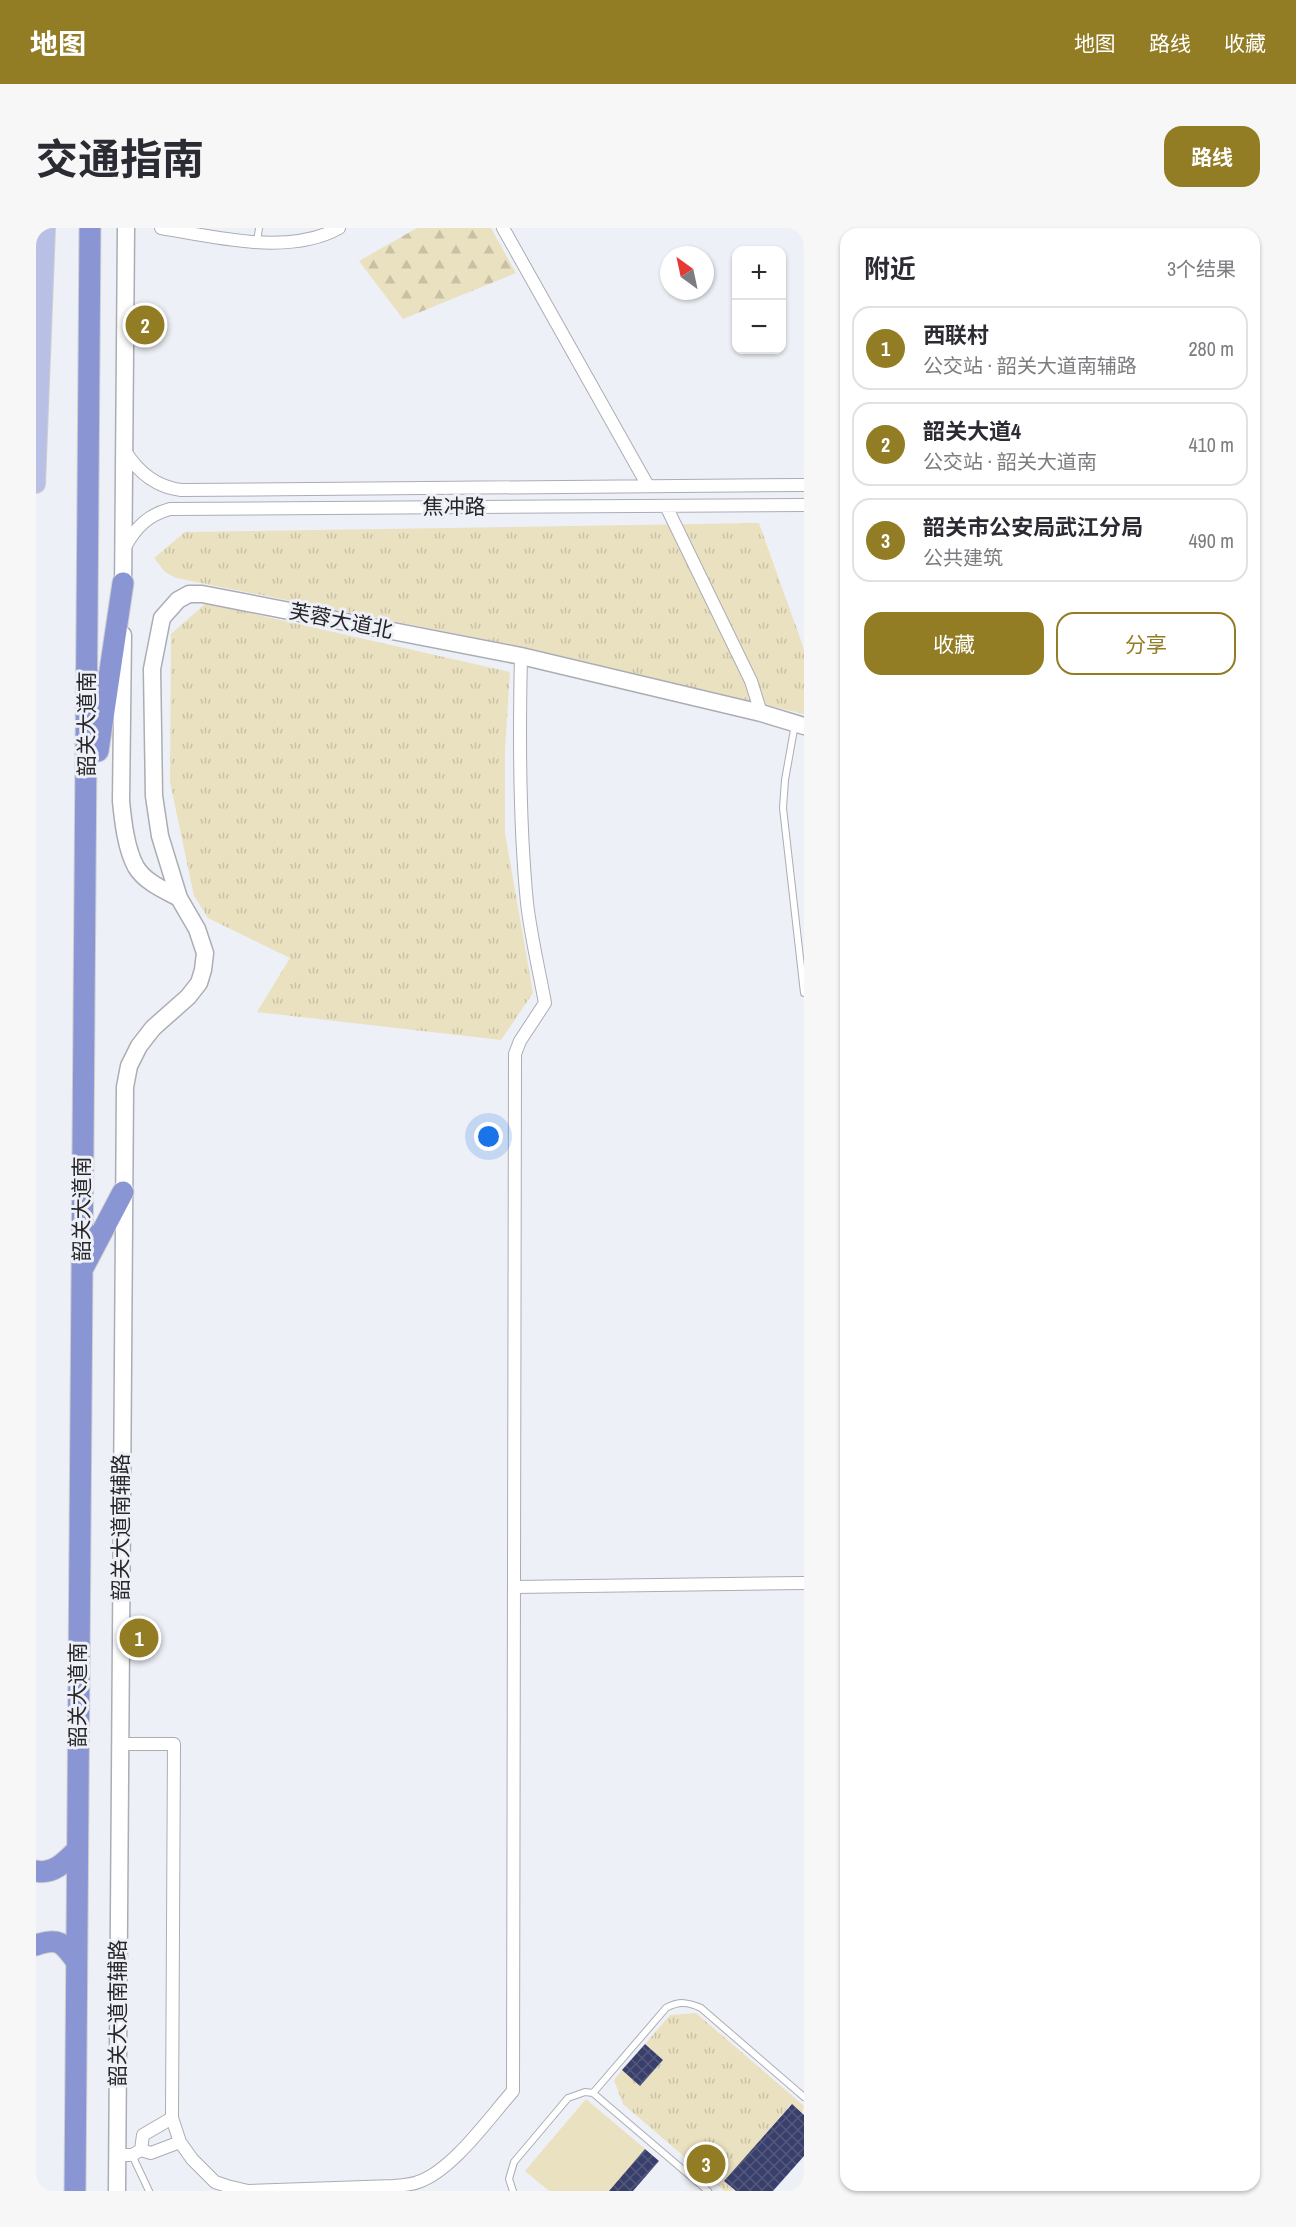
<!DOCTYPE html>
<html lang="zh">
<head>
<meta charset="utf-8">
<style>
  :root { --surface:#fff; --page:#f7f7f7; --text:#2b2b33; --muted:#7c7c81; --line:#e1e1e2; --accent:#937d24 }
  body { margin:0; font-family:"Archivo Narrow","Noto Sans SC",sans-serif; background:var(--page); color:var(--text) }
  .controls { position:absolute; right:18px; top:18px; display:grid; overflow:hidden; border-radius:12px; box-shadow:0 2px 4px #0004 }
  .controls button { width:54px; height:54px; display:grid; place-items:center; padding:0; border:0; border-bottom:2px solid var(--line); background:var(--surface); color:var(--text); font:30px sans-serif }
  .compass { position:absolute; left:624px; top:18px; width:54px; height:54px; border-radius:50%; background:var(--surface); box-shadow:0 2px 4px #0004; rotate:327deg }
  .you { position:absolute; left:453px; top:909px; width:21px; height:21px; margin:-15px; border:4px solid #fff; border-radius:50%; background:#1a73e8; box-shadow:0 0 0 9px #1a73e833 }
  .badge { display:grid; place-items:center; width:39px; height:39px; border-radius:50%; background:var(--accent); color:#fff; font-size:20px; font-weight:700 }
  .pin { position:absolute; translate:-50% -50%; border:3px solid #fff; box-shadow:0 2px 6px #0006 }
  .list { margin:0; padding:0; list-style:none }
  h2 { display:flex; justify-content:space-between; align-items:center; height:78px; margin:0; padding:0 24px; font-size:26px }
  h2 small { font-size:20px; font-weight:400; color:var(--muted) }
  .list li { display:grid; grid-template-columns:39px 1fr auto; gap:18px; align-items:center; box-sizing:border-box; height:84px; margin:0 12px 12px; padding:0 12px; border:2px solid var(--line); border-radius:18px }
  .list b { display:block; font-size:22px; white-space:nowrap }
  .list p { margin:0; font-size:20px; white-space:nowrap; color:var(--muted) }
  .list em { font-size:20px; font-style:normal; color:var(--muted) }
  .actions { display:flex; gap:12px; padding:18px 24px }
  .actions a { flex:1; padding:14px 0; border:2px solid var(--accent); border-radius:18px; text-align:center; font-size:21px; color:var(--accent) }
  .actions .main { background:var(--accent); color:#fff }
  .map { position:relative; flex:none; width:768px; height:1963px; overflow:hidden; border-radius:18px }
  header { display:flex; align-items:center; gap:36px; box-sizing:border-box; height:84px; padding:0 30px; background:var(--accent); color:#fff }
  header strong { font-size:28px }
  nav { display:flex; gap:33px; margin-inline-start:auto; font-size:21px }
  .intro { display:flex; align-items:center; justify-content:space-between; box-sizing:border-box; height:144px; padding:0 36px }
  h1 { margin:0; font-size:42px }
  .button { padding:15px 27px; border-radius:18px; background:var(--accent); color:#fff; font-size:21px; font-weight:700 }
  main { display:flex; gap:36px; padding:0 36px }
  aside { flex:1; background:var(--surface); border-radius:18px; box-shadow:0 2px 4px #0004 }
  .map>svg:first-child { display:block }
  .grass { fill:url(#grass-tufts) }
  .forest { fill:url(#forest-firs) }
  .park { fill:#eae1c0 }
  .building { fill:url(#building-cross-hatch) }
  .lines { fill:none; stroke-linecap:round; stroke-linejoin:round }
  .lane-casing { stroke:#abadb4; stroke-width:8 }
  .street-casing { stroke:#abadb4; stroke-width:14 }
  .secondary-casing { stroke:#abadb4; stroke-width:19 }
  .primary-casing { stroke:#cfcfd0; stroke-width:20 }
  .highway-casing { stroke:#cfcfd0; stroke-width:23 }
  .lane { stroke:#fff; stroke-width:6 }
  .street { stroke:#fff; stroke-width:12 }
  .secondary { stroke:#fff; stroke-width:16 }
  .primary { stroke:#b9c0e5; stroke-width:18 }
  .highway { stroke:#8a96d4; stroke-width:21 }
  .labels { text-anchor:middle; stroke-width:6; stroke-linejoin:round; paint-order:stroke }
  .street-label { font-size:21px; fill:#27272a; stroke:#eef0f7 }
</style>
</head>
<body>
<header>
<strong>地图</strong>
<nav><a>地图</a><a>路线</a><a>收藏</a></nav>
</header>
<div class="intro"><h1>交通指南</h1><a class="button">路线</a></div>
<main>
<div class="map">
<svg width="768" height="1963" viewBox="0 0 768 1963">
  <defs>
    <pattern id="grass-tufts" width="24" height="20" patternUnits="userSpaceOnUse" patternTransform="scale(1.5)"><rect width="24" height="20" fill="#eae1c0"/><path d="M3 7l-1-3M5 7V3M7 7l1-3M15 17l-1-3M17 17v-4M19 17l1-3" fill="none" stroke="#c9c1a5"/></pattern>
    <pattern id="forest-firs" width="22" height="20" patternUnits="userSpaceOnUse" patternTransform="scale(1.5)"><rect width="22" height="20" fill="#eae1c0"/><path d="M5 1l3.5 6h-7zM16 11l3.5 6h-7z" fill="#c9c1a5"/></pattern>
    <pattern id="building-cross-hatch" width="8" height="8" patternUnits="userSpaceOnUse" patternTransform="scale(1.5)"><rect width="8" height="8" fill="#393f6b"/><path d="M0 0l8 8M0 8l8-8" fill="none" stroke="#54587c"/></pattern>
  </defs>
  <rect width="100%" height="100%" fill="#eef0f7"/>
  <path class="grass" d="M723,295L768,421V486L487,419L140,350L129,344L118,330L149,304Z
    M170,375L474,444L469,522V605L497,765L465,812L221,784L254,730L172,690L158,668L134,554L135,406Z
    M660,1785L768,1878L766,1885L755,1876L689,1953L698,1963H688L587,1876L578,1852L586,1842L605,1857L627,1832L609,1816L634,1787Z"/>
  <path class="forest" d="M381,0H455L480,45L367,91L323,33Z"/>
  <path class="park" d="M550,1871L609,1921L573,1963H513L489,1943Z"/>
  <path class="building" d="M609,1816L627,1832L604,1858L586,1842Z
    M756,1876L768,1887V1928L737,1963H700L688,1953Z
    M609,1921L623,1933L597,1963H573Z"/>
  <g class="lines">
    <g class="lane-casing">
      <path id="lane" d="M221,14L223,0
        M759,496L749,552L747,580L768,765
        M557,1865L630,1780C643,1773 652,1774 665,1780L768,1869
        M96,1927L113,1963
        M477,1963L473,1951L478,1934L532,1870L549,1864L557,1865L672,1963"/>
    </g>
    <g class="street-casing">
      <path id="street" d="M125,0C179,9 253,28 303,0
        M467,0L612,258
        M89,223C102,244 121,259 145,262L768,257
        M630,278L715,453L725,485
        M89,319C100,299 112,287 134,281L768,277
        M479,1359L768,1355
        M84,1516H138L136,1890L144,1914L156,1931L179,1954L191,1958L212,1963L358,1958C366,1957 375,1957 382,1954C416,1943 453,1890 477,1863L479,826L484,813L509,775C503,742 495,709 491,675C483,593 483,511 485,428
        M105,1922L107,1907L136,1890
        M81,1927H96L105,1922L115,1925L144,1914"/>
    </g>
    <g class="secondary-casing">
      <path id="secondary" d="M87,366L90,0
        M87,407L85,573C87,593 90,621 100,639C109,654 128,662 143,670
        M81,1963L89,859L93,838L103,818L117,800L152,769L163,755L167,742L169,725L161,701L143,670L124,608L118,568L116,441L126,390L142,372L153,366H166L485,428L725,485L768,498"/>
    </g>
    <g class="primary-casing">
      <path id="primary" d="M0,256L10,0"/>
    </g>
    <g class="highway-casing">
      <path id="highway" d="M62,523L87,355
        M47,1040L87,964
        M0,1643C17,1647 29,1634 41,1622
        M0,1717C23,1709 27,1715 40,1733
        M39,1963L54,0"/>
    </g>
    <use href="#lane" class="lane"/>
    <use href="#street" class="street"/>
    <use href="#secondary" class="secondary"/>
    <use href="#primary" class="primary"/>
    <use href="#highway" class="highway"/>
  </g>
  <g class="labels">
    <g class="street-label">
      <text x="418" y="286">焦冲路</text>
      <text transform="translate(305 393) rotate(11)" y="7">芙蓉大道北</text>
      <text transform="translate(51 496) rotate(-90)" y="7">韶关大道南</text>
      <text transform="translate(46 981) rotate(-90)" y="7">韶关大道南</text>
      <text transform="translate(85 1299) rotate(-90)" y="7">韶关大道南辅路</text>
      <text transform="translate(42 1467) rotate(-90)" y="7">韶关大道南</text>
      <text transform="translate(82 1785) rotate(-90)" y="7">韶关大道南辅路</text>
    </g>
  </g>
</svg>
<div class="controls">
<button>+</button>
<button>−</button>
</div>
<svg class="compass" viewBox="-18 -18 36 36"><path d="M0-13l5 13h-10z" fill="#e53935"/><path d="M0 13l5-13h-10z" fill="#7c7c81"/></svg>
<div class="you"></div>
<div class="pin badge" style="left:103px;top:1410px">1</div>
<div class="pin badge" style="left:109px;top:97px">2</div>
<div class="pin badge" style="left:670px;top:1936px">3</div>
</div>
<aside>
<h2>附近<small>3个结果</small></h2>
<ul class="list">
<li><span class="badge">1</span><div><b>西联村</b><p>公交站 · 韶关大道南辅路</p></div><em>280 m</em></li>
<li><span class="badge">2</span><div><b>韶关大道4</b><p>公交站 · 韶关大道南</p></div><em>410 m</em></li>
<li><span class="badge">3</span><div><b>韶关市公安局武江分局</b><p>公共建筑</p></div><em>490 m</em></li>
</ul>
<div class="actions"><a class="main">收藏</a><a>分享</a></div>
</aside>
</main>
</body>
</html>
